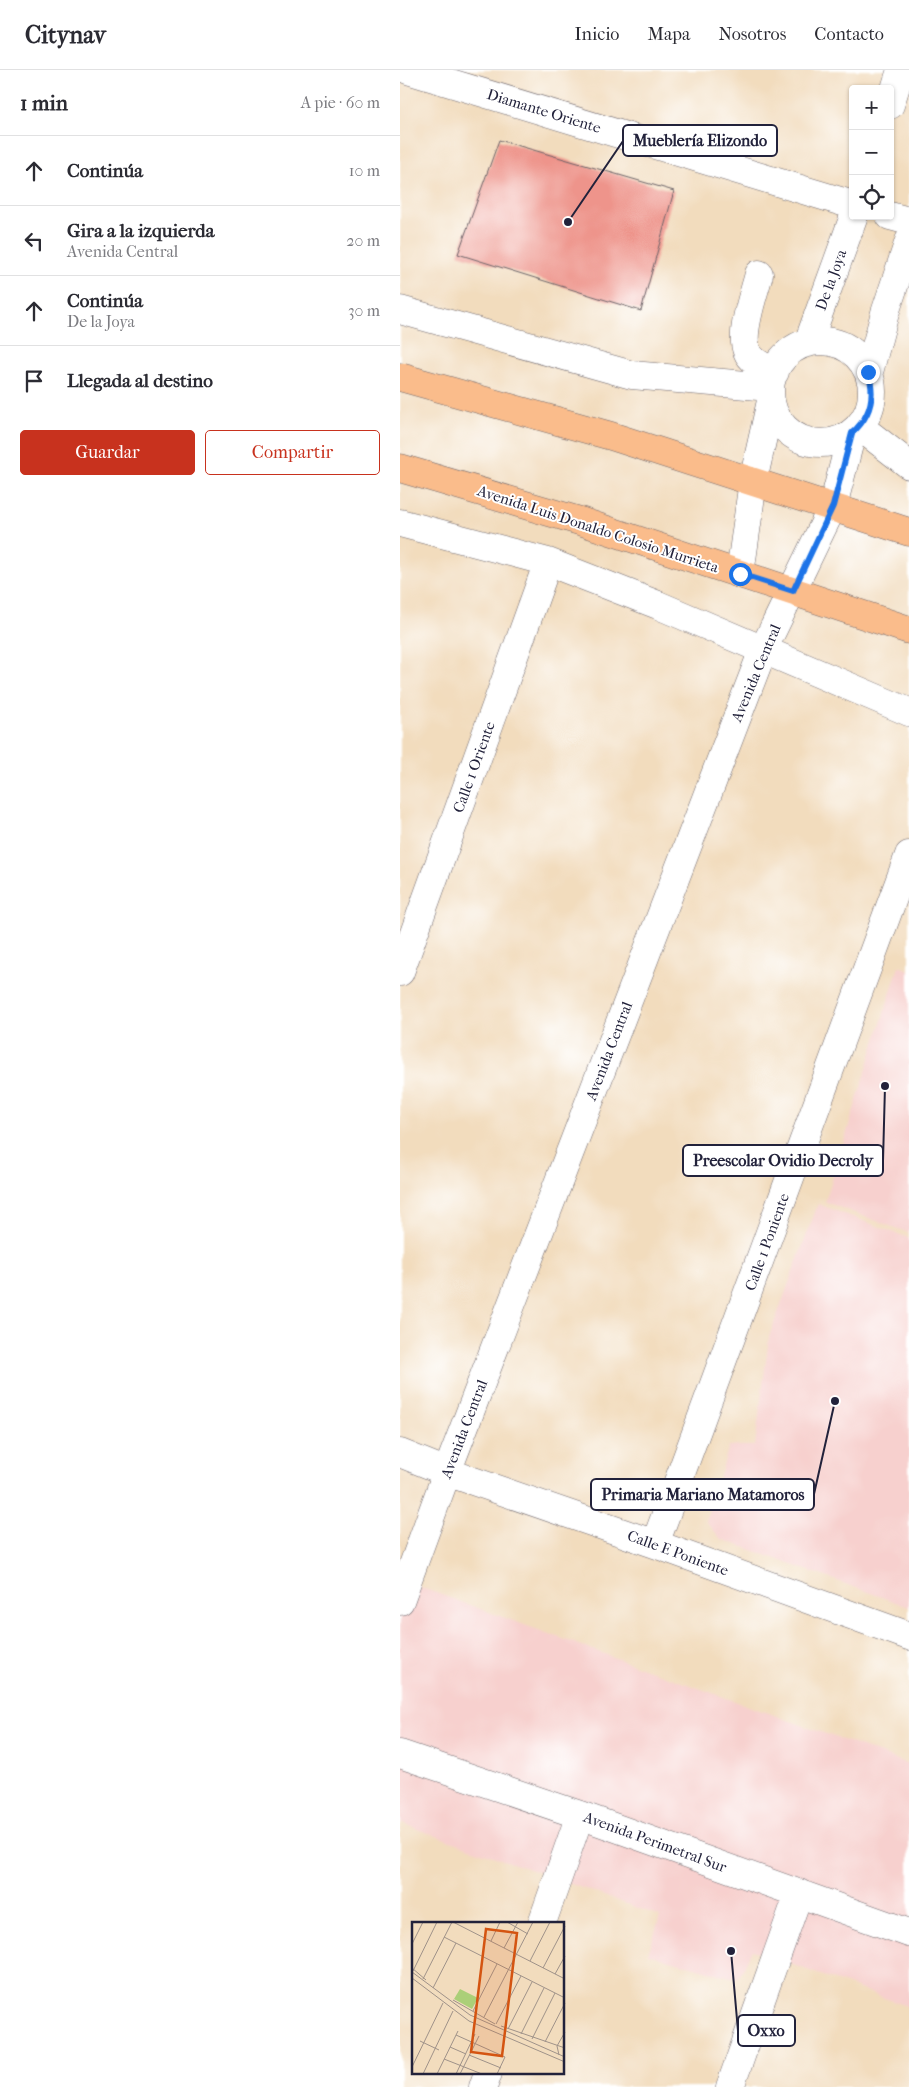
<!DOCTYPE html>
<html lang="es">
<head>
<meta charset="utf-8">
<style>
  :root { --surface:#fff; --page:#f2f2f3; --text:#2b2b33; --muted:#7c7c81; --line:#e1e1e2; --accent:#c8321e }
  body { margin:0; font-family:"IM FELL French Canon",serif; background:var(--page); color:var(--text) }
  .controls { position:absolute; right:15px; top:15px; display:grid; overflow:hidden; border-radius:5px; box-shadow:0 1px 4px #0004 }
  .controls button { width:45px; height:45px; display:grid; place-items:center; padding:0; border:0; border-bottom:1px solid var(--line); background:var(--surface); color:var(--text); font:25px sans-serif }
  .stop { position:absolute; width:15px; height:15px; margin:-11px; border:4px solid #1a73e8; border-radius:50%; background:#fff }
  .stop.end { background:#1a73e8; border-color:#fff; box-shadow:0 1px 5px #0008 }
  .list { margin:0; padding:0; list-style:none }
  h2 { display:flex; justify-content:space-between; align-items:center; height:65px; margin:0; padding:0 20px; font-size:21px }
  h2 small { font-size:16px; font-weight:400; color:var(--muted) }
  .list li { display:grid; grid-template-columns:32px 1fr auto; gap:15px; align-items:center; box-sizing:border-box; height:70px; padding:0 20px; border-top:1px solid var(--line) }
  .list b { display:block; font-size:19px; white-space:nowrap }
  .list p { margin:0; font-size:16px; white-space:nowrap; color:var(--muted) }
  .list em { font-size:16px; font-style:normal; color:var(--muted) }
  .actions { display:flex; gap:10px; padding:15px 20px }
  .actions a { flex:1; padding:11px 0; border:1px solid var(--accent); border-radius:5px; text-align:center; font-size:18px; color:var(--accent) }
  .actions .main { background:var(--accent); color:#fff }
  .icon { flex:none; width:28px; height:28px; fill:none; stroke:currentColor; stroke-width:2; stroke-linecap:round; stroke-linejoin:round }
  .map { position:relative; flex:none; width:509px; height:2017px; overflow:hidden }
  header { display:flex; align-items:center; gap:30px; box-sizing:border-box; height:70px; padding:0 25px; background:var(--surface); border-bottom:1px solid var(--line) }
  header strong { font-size:24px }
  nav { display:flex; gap:28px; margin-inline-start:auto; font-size:18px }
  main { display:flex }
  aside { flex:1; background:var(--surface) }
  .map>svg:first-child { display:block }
  .built { fill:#f7d0ce }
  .building { fill:#ee948b }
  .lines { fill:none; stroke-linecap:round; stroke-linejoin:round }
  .minor-casing { stroke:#6b6368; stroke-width:29 }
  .major-casing { stroke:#6b6368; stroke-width:29 }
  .minor { stroke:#fff; stroke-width:28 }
  .major { stroke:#fabc8b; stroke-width:28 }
  .route { stroke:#1a73e8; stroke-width:6 }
  .labels { text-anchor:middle; stroke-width:4; stroke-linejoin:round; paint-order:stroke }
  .street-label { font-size:15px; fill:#22223b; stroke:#fff }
  .inset-road { fill:none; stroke:#9f9289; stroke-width:1 }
  .view { fill:#d45411; fill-opacity:0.15; stroke:#d45411; stroke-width:2.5 }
  .inset-edge { fill:none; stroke:#22223b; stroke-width:2.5 }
  .leader { fill:none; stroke:#22223b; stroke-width:2 }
  .callout-dot { fill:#22223b; stroke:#fff; stroke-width:2 }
  .callout { fill:#fff; stroke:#22223b; stroke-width:2 }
  .callout-label { font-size:16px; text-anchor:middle; font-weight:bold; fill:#22223b }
</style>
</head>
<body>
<header>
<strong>Citynav</strong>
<nav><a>Inicio</a><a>Mapa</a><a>Nosotros</a><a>Contacto</a></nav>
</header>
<main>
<aside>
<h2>1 min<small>A pie · 60 m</small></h2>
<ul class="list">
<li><svg class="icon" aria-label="ahead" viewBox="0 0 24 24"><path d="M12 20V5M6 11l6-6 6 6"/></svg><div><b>Continúa</b></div><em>10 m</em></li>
<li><svg class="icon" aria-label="left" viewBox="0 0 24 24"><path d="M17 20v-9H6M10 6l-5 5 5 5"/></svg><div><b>Gira a la izquierda</b><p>Avenida Central</p></div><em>20 m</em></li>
<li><svg class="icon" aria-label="ahead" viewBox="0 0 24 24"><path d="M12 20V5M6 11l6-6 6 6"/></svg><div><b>Continúa</b><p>De la Joya</p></div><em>30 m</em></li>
<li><svg class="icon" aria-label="arrive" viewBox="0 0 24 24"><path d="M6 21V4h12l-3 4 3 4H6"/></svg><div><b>Llegada al destino</b></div></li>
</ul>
<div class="actions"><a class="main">Guardar</a><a>Compartir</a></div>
</aside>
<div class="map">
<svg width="509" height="2017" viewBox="0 0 509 2017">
  <rect width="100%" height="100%" fill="#fff"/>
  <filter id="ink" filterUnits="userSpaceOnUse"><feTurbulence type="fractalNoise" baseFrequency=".02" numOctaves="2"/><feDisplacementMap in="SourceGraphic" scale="10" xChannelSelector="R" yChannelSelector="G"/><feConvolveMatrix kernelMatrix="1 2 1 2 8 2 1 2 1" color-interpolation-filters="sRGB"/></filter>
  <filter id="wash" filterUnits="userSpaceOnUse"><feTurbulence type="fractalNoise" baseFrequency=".0096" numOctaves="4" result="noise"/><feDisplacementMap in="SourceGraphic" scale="20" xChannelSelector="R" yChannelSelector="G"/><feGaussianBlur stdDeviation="1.12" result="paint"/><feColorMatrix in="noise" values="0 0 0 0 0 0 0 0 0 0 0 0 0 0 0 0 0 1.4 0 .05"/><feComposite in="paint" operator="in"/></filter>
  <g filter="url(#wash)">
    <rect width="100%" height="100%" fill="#f2dcbd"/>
    <path class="built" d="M499,896L509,900V1163L425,1132Z
      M418,1134L509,1168V1537L321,1469L306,1451L329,1376H355L369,1267Z
      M0,1510L509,1694V1937L352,1880L338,1909L248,1884L260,1846L0,1753Z"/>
    <g id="blocks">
      <path class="building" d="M99,70L274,121L241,241L58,184Z"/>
    </g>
  </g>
  <g filter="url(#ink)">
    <use href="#blocks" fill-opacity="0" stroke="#6b6368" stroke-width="1"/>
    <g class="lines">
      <g class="minor-casing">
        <path id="minor" d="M8,0L453,135
          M490,35L501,0
          M490,146L509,151
          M359,204C354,224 339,263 347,281C351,292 365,297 375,302
          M0,240L232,305L370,317
          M370 322a51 51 0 1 1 102 0a51 51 0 1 1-102 0Z
          M408,273L454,146
          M469,302L485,243L509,171
          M459,356L509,395
          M0,453L148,492L258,535L509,642
          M340,504L353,411L371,331
          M0,902L148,492
          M0,1383L47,1402L255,1474L509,1566
          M255,1474L509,785
          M0,1531L47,1402L363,580L433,436L452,363
          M0,1684L180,1745L509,1863
          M142,1853L180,1745
          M83,2017L88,2003
          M330,2017L399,1823"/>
      </g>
      <g class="major-casing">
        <path id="major" d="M0,307L211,366L509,462
          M0,398L183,452L509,560"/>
      </g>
      <use href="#minor" class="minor"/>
      <use href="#major" class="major"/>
    </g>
  </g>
  <g class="lines" filter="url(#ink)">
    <path class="route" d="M340,504L393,521L433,436L452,363C471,346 476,326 468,302"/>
  </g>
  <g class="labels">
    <g class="street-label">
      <text transform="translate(144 41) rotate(17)" y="5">Diamante Oriente</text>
      <text transform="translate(431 210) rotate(-70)" y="5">De la Joya</text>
      <text transform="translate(198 459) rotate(18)" y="5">Avenida Luis Donaldo Colosio Murrieta</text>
      <text transform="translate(356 603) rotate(-67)" y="5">Avenida Central</text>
      <text transform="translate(74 697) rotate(-70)" y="5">Calle 1 Oriente</text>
      <text transform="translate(209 981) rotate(-69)" y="5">Avenida Central</text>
      <text transform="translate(367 1172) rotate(-70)" y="5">Calle 1 Poniente</text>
      <text transform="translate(64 1359) rotate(-69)" y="5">Avenida Central</text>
      <text transform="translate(278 1483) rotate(20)" y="5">Calle E Poniente</text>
      <text transform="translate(255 1772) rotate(20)" y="5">Avenida Perimetral Sur</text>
    </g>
  </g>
  <g transform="translate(12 1852)">
    <rect width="152" height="152" fill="#f2dcbd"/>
    <path d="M48,67L66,76L60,87L42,77Z" fill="#abcf78"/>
    <path class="inset-road" d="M41,0L153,57M95,0L116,12M32,15L153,76M79,19L88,0M0,22L11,0M92,26L106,0M118,39L138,0M0,46L14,58M131,46L153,4M1,49L25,0M0,50L58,93L153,135M143,52L153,34M0,56L57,99L153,140M11,57L40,0M21,66L44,21M41,78L83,102M61,89L85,42M72,95L121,0M84,102L109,54M89,104L153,126M96,107L120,60M109,112L132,66M44,113L93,135L85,152M120,117L143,71M8,119L27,128M133,120L153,81M38,125L54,132M57,133L89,146M147,133L145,124L153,110M32,137L70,152M0,145L31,81M11,152L41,89M25,152L46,109M44,152L63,112M48,152L67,114"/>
    <path class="view" d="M74,7L105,11L90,134L59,130Z"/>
    <rect width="152" height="152" class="inset-edge"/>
  </g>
  <path class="leader" d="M168 152L223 71M485 1016L483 1091M435 1331L414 1424M331 1881L338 1961"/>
  <g class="callout-dot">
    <circle cx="168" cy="152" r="5"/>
    <circle cx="485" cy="1016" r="5"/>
    <circle cx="435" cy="1331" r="5"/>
    <circle cx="331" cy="1881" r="5"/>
  </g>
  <g class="callout">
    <rect x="223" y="55" width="154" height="31" rx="5"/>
    <rect x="283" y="1075" width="200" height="31" rx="5"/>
    <rect x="191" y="1409" width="223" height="31" rx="5"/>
    <rect x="338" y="1945" width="57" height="31" rx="5"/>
  </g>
  <g class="callout-label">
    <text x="300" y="76">Mueblería Elizondo</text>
    <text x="383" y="1096">Preescolar Ovidio Decroly</text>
    <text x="303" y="1430">Primaria Mariano Matamoros</text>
    <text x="366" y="1966">Oxxo</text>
  </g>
</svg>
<div class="controls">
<button>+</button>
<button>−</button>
<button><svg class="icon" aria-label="locate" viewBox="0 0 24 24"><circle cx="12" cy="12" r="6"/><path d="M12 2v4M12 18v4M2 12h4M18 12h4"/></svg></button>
</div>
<div class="stop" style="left:340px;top:504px"></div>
<div class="stop end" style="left:468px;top:302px"></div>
</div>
</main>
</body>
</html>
